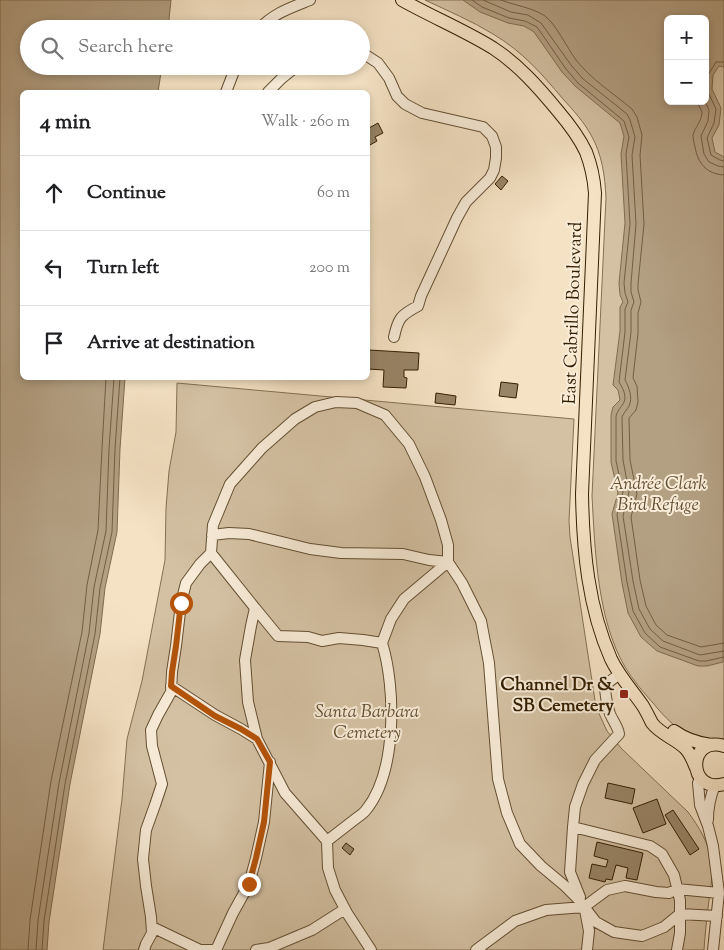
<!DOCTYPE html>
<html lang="en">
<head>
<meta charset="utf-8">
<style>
  :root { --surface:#fff; --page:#f6f6f6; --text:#202124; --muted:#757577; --line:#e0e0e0 }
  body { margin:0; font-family:"Sorts Mill Goudy",serif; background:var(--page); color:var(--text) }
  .controls { position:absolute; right:15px; top:15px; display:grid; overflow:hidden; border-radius:8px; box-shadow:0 2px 8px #0003 }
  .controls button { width:45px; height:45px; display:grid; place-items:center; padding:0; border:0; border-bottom:1px solid var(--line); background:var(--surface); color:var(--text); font:25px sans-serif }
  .stop { position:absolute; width:15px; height:15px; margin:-11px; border:4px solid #b45309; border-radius:50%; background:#fff }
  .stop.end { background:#b45309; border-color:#fff; box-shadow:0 1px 5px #0008 }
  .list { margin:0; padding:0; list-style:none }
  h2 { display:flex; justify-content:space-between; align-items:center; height:65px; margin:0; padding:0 20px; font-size:21px }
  h2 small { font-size:16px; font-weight:400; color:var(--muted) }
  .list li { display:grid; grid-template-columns:32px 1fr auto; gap:15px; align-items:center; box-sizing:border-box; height:75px; padding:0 20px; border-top:1px solid var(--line) }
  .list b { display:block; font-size:19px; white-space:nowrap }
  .list em { font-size:16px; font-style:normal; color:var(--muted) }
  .icon { flex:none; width:28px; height:28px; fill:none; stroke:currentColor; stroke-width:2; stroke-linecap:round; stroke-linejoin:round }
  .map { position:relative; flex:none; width:724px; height:950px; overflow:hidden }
  .search { position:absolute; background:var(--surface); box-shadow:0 2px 8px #0003; left:20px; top:20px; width:350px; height:55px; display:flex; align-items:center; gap:12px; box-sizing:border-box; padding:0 18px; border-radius:28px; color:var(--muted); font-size:19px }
  .panel { position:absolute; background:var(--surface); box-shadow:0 2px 8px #0003; left:20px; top:90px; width:350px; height:290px; border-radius:8px }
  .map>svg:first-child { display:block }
  .green { fill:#d4c1a3; stroke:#847052; fill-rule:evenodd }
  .water { fill:#b39f82; stroke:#806b4e; fill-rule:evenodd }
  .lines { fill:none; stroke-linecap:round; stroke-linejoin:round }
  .shore { stroke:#745e42; stroke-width:1 }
  .building { fill:#988466; stroke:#341e01 }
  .minor-casing { stroke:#644f32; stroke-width:12 }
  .major-casing { stroke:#341e01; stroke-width:14 }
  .minor { stroke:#f8ecd9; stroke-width:10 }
  .major { stroke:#f5e2c4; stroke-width:12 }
  .route { stroke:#b45309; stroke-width:6 }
  .poi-dot { fill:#8f2418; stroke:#f8ecd9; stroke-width:2 }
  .labels { text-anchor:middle; stroke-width:4; stroke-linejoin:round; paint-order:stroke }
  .street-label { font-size:18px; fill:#341e01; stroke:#f8ecd9 }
  .park-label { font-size:18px; font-style:italic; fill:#644f32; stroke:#f8ecd9 }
  .poi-label { font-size:18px; font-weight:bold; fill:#341e01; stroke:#f8ecd9; text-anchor:end }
</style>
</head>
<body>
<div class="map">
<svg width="724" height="950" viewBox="0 0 724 950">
  <rect width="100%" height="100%" fill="#f5e2c4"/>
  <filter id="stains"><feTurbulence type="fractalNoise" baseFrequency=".004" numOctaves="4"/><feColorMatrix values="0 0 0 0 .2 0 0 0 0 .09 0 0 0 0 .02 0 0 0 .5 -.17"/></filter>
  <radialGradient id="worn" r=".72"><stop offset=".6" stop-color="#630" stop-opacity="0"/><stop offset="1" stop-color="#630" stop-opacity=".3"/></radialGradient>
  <path class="green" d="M425,0H724V739C718,739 711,740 705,739C683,737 666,719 653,703C643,692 633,680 625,667C597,619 595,550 592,496L606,198C605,176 602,154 591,135C584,122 573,110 563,99C541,73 523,52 493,34C472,21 448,11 425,0ZM668,19H705V101H668Z
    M177,383L574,419L569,521L570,537L596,707L607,731L621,748L688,812C699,827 709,843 711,861C713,874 711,887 709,900C707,917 705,933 704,950H103L122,799L127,739L142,681L165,560L166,508L169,471L176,432Z"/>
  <path class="water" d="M0,0H171L168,29H29V66H162L158,92H22V378H125L120,449L117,532L105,588L100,634L70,784L49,922L47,950H0Z
    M463,0H724V67L719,66L713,75L712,89L721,108L719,125L712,138L715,152L724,157L723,662L707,666H698L657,651L641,637L628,613L622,583L612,514L618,493L611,462V415L613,407L620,400L618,390L613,385L620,331V307L623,302L620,295L619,283L625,223L621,154L624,136L620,123L575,86L562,72L534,32L524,26L508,23L480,12ZM668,19H705V101H668Z"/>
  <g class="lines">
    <path class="shore" d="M472,0L482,7L509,18L525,21L537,27L566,69L578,83L624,121L629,137L626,154L630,224L624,283L625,293L628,302L625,309V332L619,382C622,387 627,395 624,402C622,407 618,409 616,416V461L623,492L617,515L627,582L633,611L645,633L660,647L699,661H706L724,657
      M483,0L511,12L528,15L541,23L571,65L582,78L627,114L630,120L635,137L632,155L636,224L631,283V292L634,302L631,310V332L625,380C629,387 633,398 629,406C627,410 624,412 622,417L623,460L629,492L623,516L633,581L639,609L650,629L663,641L700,655L724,651
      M501,0C516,6 531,7 545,16C555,23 568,49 576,60C592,80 613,93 632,109L637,117L642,135L640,155L644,224L638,284V290L641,302L638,313V333L633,378L637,386L638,402L636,410L629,418L630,460L637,494L631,517L640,580L646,606L656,625L667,635L701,647L724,643
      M724,62H716L708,75L707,90L716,109L714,123L707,138L711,155L720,160L724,161
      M697,101C698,105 701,109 702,112C702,121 695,127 693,135C693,139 694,143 695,147C698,163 706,174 724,175
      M705,101L709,110L708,121L701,136L704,154L709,162L718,166L724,167
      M28,950L30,920L51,781L82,632L87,585L98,530L102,448L106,378
      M36,950L38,920L59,783L89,633L94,587L106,531L109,449L114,378
      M42,950L44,921L65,784L95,634L100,588L112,532L115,449L120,378"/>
  </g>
  <path class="building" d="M378,123L383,133L375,137L377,141L370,145L368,142V126L369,128Z
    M502,176L508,181L501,190L495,184Z
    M369,350L419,353L418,370H404V377L407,378L406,388L383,387L384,370L368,369Z
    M501,382L518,384L516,398L499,396Z
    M436,393L456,396L455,405L435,403Z
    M608,783L635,789L632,804L605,798Z
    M657,799L666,824L643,833L633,808Z
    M673,810L699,849L690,855L665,815Z
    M597,842L643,853L637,880L626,878L628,868L616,865L612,880L606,879L605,882L589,878L592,864L606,867L608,860L594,856Z
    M346,843L354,849L350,855L342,848Z"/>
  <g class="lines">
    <g class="minor-casing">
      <path id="minor" d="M259,29C274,13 290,8 310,0
        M361,52L378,63L389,78L397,96L405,104L422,113L483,127L492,136L496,147V158L494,170L490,178L466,202L457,218L421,296L418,306C401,315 398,318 394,337
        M226,92L236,66
        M268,92L282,78L297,66
        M212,535L229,533L249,534L310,549L341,553L403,554L429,560L448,562L404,599L391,619L382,643
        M255,608L278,636L308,637L322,641L339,638L363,640L382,643C396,688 397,772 366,810C363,814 358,817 354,820C345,827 336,834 327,841
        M620,674C615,678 606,682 605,689C606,698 607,706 610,714C613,721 618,727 619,734L595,760L583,784L575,807L573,827L650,846L662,854L674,875L680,900V933L677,950
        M171,686L215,715L241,729L257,739
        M700,777L698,783L700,805L708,826L713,846L719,893L713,950
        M708,820C708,807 710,797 715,785
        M573,827L570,872L580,897
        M585,910L589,931L587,950
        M152,927L200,950H212
        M144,950L146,944L152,933L151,917L146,886L143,859L146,830L155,805L162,784L152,746L151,730L158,715L171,692L172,672L176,646L181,603L186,583L200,564L211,553
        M216,950L233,913L249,884L256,858L264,822L270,762
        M256,950L269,948L312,930L345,909
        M371,950L347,913L335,890L328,868L327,841L285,793L257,739L248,702L245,660L251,626L255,608L211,553L213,525L230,484L262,448L295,419L315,407L336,402L357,403L385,415L409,444L425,477L441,520L448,545V562L462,583L481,621L489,663L498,779L507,813L520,844L541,866L565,886L578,899L596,922L614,932L642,936L664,927L680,914L717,916
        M476,950L515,921L546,910L584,907L607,890L625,886L656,892L669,893L677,889L719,893"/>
    </g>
    <g class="major-casing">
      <path id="major" d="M402,0C432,17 464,30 493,48C519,65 539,88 558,111C569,124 579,137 586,152C591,165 594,179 595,193L582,494C583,550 588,607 611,659C619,676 632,690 643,706C646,711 649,717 652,723C660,734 676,739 685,748C691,754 693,761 696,768
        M674,731C685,739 697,743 711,745
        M724,746C687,735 687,794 724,784"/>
    </g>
    <use href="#minor" class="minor"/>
    <use href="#major" class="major"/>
  </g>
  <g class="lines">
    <path class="route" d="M181,603L176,646L172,672L171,686L215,716L241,729L257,739L270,762L264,822L256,858L249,884"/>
  </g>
  <rect class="poi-dot" x="619" y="689" width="10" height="10" rx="2.5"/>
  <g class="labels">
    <g class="street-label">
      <text transform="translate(572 313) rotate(-88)" y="6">East Cabrillo Boulevard</text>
    </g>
    <g class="park-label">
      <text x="658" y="489">Andrée Clark<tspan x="658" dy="21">Bird Refuge</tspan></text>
      <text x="367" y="717">Santa Barbara<tspan x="367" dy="21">Cemetery</tspan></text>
    </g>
    <g class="poi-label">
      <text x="614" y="690">Channel Dr &amp;<tspan x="614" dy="21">SB Cemetery</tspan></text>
    </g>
  </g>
  <rect width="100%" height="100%" filter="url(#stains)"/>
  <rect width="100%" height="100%" fill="url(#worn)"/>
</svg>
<div class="controls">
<button>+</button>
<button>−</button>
</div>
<div class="stop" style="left:181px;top:603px"></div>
<div class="stop end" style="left:249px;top:884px"></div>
<div class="search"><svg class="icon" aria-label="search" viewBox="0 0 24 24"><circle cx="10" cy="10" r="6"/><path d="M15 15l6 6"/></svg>Search here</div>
<section class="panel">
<h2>4 min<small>Walk · 260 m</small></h2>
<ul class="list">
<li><svg class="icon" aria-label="ahead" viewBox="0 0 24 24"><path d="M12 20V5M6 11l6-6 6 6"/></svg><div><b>Continue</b></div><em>60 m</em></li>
<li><svg class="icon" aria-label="left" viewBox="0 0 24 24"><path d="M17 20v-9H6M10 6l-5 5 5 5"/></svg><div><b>Turn left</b></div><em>200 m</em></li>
<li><svg class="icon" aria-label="arrive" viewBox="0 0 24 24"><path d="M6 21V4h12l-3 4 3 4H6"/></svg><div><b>Arrive at destination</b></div></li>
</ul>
</section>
</div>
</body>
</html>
